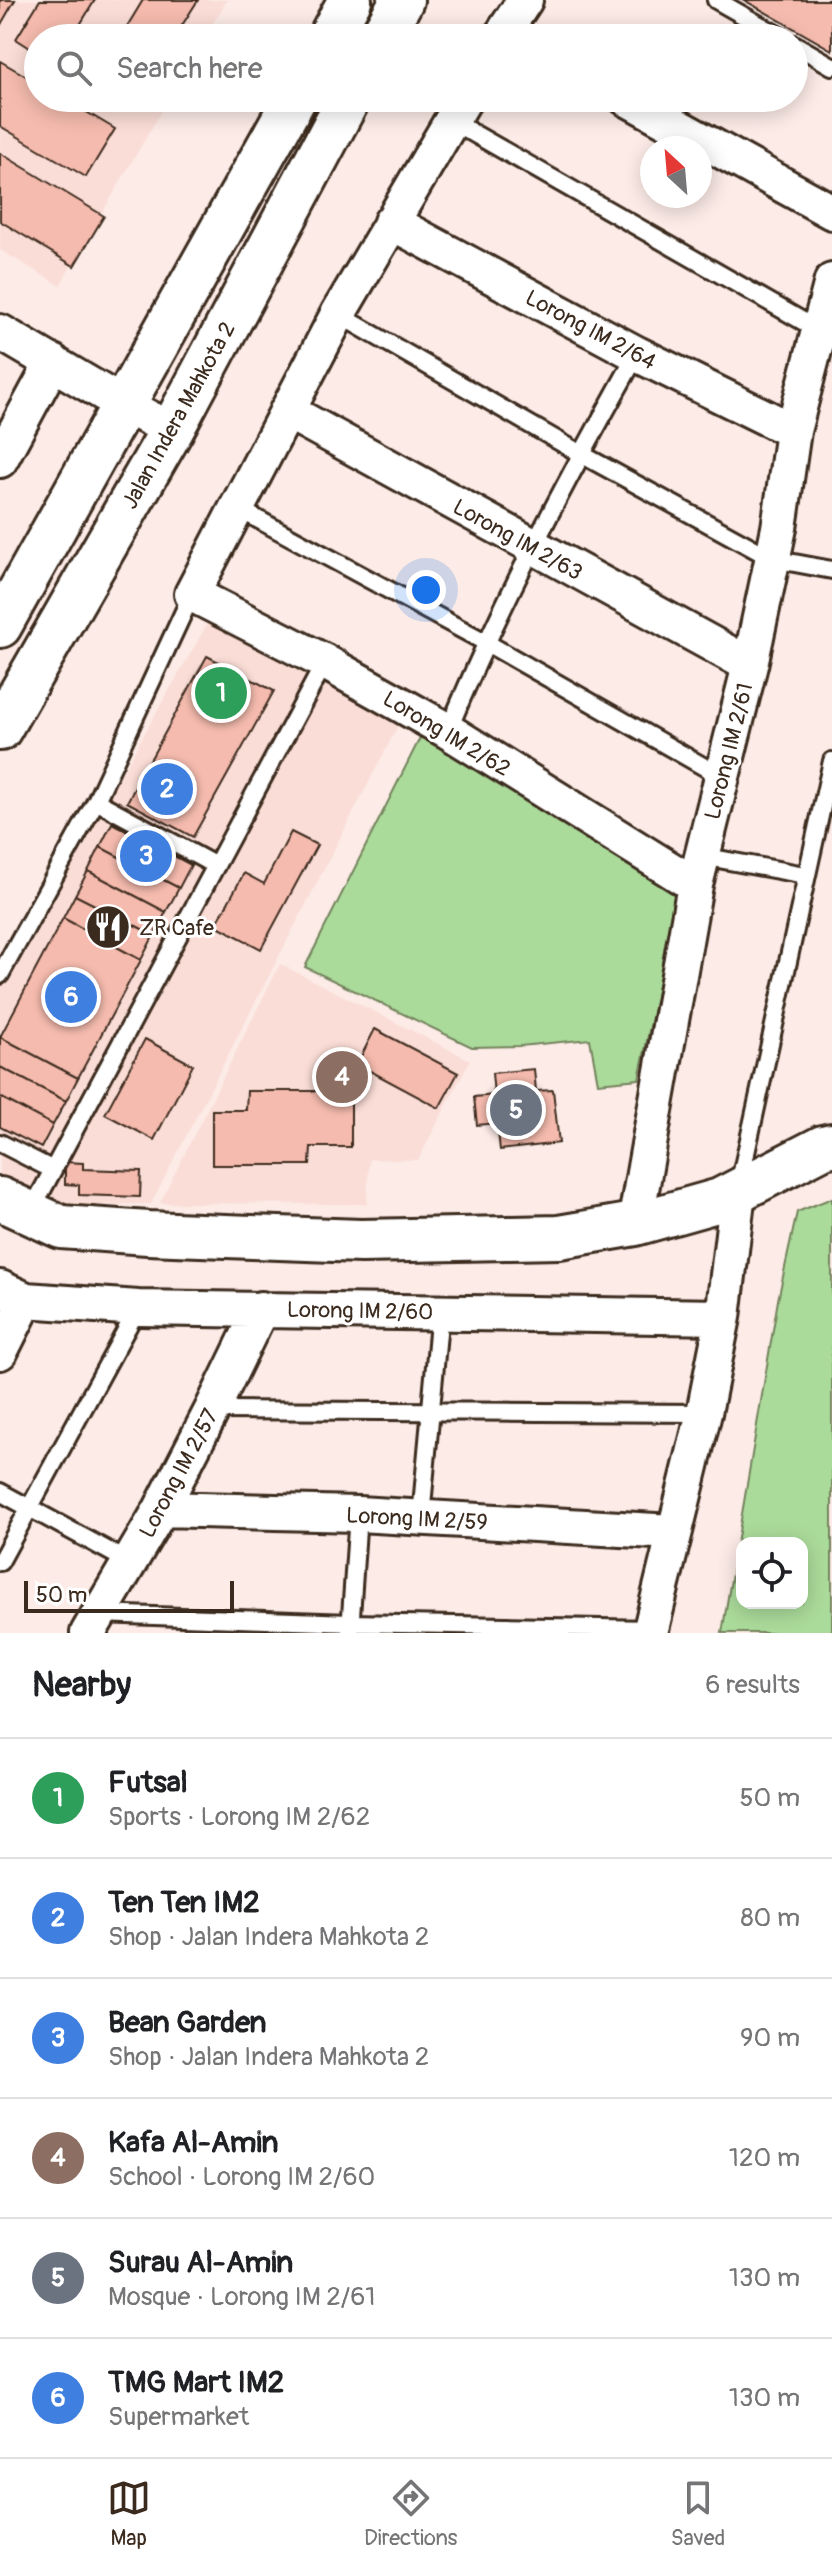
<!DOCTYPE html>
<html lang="en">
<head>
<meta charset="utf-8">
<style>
  :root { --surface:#fff; --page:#f6f6f6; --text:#202124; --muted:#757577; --line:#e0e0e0; --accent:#3b2a1e }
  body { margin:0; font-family:Pangolin,sans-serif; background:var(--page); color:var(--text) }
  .controls { position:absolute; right:24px; bottom:24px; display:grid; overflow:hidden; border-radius:16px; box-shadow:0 4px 20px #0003 }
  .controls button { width:72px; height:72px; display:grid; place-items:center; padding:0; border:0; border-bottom:2px solid var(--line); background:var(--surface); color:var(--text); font:40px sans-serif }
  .compass { position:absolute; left:640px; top:136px; width:72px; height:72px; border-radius:50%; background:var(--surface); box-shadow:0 4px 20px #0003; rotate:334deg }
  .scale { position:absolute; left:24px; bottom:20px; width:210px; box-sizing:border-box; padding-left:8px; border:4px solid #3b2a1e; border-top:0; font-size:22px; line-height:28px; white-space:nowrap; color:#3b2a1e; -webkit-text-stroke:6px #fff; paint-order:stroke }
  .you { position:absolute; left:426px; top:590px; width:28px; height:28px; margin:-20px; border:6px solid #fff; border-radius:50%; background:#1a73e8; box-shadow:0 0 0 12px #1a73e833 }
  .badge { display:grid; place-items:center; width:52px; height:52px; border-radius:50%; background:var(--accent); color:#fff; font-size:26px; font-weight:700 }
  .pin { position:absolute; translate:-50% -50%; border:4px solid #fff; box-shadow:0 2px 8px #0006 }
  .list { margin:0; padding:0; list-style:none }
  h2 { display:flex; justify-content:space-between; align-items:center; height:104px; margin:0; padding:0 32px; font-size:34px }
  h2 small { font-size:26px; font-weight:400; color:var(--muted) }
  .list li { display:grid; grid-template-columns:52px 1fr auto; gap:24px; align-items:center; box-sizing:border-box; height:120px; padding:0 32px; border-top:2px solid var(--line) }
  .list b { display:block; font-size:30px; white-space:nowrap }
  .list p { margin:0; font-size:26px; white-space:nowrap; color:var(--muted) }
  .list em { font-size:26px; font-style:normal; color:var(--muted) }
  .icon { flex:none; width:44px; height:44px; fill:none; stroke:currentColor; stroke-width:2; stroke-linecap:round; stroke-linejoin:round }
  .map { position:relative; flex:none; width:832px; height:1633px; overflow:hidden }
  .search { position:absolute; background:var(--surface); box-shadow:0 4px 20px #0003; left:24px; right:24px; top:24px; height:88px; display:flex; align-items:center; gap:20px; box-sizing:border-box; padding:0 28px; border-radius:44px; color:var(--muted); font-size:30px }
  .sheet { height:824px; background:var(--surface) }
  nav { display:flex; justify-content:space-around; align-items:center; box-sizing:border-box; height:112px; border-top:2px solid var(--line); background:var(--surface); font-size:22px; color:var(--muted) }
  nav a { display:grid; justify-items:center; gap:4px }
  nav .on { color:var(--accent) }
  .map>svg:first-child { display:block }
  .built { fill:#faddd6 }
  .green { fill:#abdb9b; stroke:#73825c; stroke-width:2; fill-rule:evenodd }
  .building { fill:#f5bbae; stroke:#3b2a1e; stroke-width:2 }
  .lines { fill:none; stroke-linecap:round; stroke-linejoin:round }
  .service-casing { stroke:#3b2a1e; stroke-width:22 }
  .minor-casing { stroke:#3b2a1e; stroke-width:40 }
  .tertiary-casing { stroke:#3b2a1e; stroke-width:48 }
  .service { stroke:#fff; stroke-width:16 }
  .minor { stroke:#fff; stroke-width:34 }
  .tertiary { stroke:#fff; stroke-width:42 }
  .labels { text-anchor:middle; stroke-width:6; stroke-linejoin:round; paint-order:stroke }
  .street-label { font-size:22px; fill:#3b2a1e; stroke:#fff }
  .poi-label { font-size:22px; fill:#3b2a1e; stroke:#fff; text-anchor:start }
</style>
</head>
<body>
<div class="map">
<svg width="832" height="1633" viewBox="0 0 832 1633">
  <rect width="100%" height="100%" fill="#fcebe7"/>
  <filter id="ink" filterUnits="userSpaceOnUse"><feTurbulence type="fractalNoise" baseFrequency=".0125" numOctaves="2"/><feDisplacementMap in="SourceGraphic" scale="16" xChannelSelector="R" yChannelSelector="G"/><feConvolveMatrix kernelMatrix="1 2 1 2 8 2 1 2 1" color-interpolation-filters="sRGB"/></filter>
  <g filter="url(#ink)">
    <path class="built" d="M0,0H227L204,38H38V98H169L60,285L0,250Z
      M213,614L403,716L151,1204L48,1206L0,1184V986Z
      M280,964L470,1060L418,1160L369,1159L367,1204L160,1203Z"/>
    <path class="green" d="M422,734L679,887L639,1079L598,1083L590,1039L520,1046L472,1047L305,967Z
      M832,1198V1633H722L778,1300L797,1212ZM742,1543H802V1603H742Z"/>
    <path class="building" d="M0,0H15L0,26Z
      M40,0H95L72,38H38V53L16,39Z
      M143,0H198L174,38H120Z
      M744,0H832V50Z
      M0,61L38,83V98H63L115,129L86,177L0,126Z
      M0,153L104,216L74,266L0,221Z
      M207,656L274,691L193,837L127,802Z
      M112,823L191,865L179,888L100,847Z
      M291,832L317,845L261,949L216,925L244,873L264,884Z
      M100,847L179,888L166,912L88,871Z
      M88,871L166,912L154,935L75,895Z
      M75,895L154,935L141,960L63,918Z
      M63,918L141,960L78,1078L0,1037Z
      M375,1029L458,1073L439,1108L357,1064Z
      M0,1037L78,1078L66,1101L0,1067Z
      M145,1039L193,1065L154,1140L105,1114Z
      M0,1067L66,1101L53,1125L0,1097Z
      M534,1069L536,1091L553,1090L559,1143L500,1150L497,1123L477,1125L474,1097L494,1095L492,1073Z
      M247,1091H351V1147H311L310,1165H212V1110H246Z
      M0,1097L53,1125L41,1148L0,1127Z
      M65,1162L83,1163V1169L141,1171L140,1197L79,1195V1185L65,1184Z"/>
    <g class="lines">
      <g class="service-casing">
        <path id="service" d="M716,0L783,38
          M794,44L832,66
          M452,121L820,331
          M338,314L581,454L773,559L832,570
          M237,508L485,642L722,777
          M448,731C502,600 568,477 637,354
          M96,801L216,866
          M702,856L805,875
          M0,975L96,801L192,594
          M0,1143L53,1170
          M739,1185L832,761
          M31,1211L325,662
          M212,1410L704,1413
          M0,1492L129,1562
          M421,1517L440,1311
          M0,1562L138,1308
          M99,1614L350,1623L651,1629
          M350,1631L358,1514"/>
      </g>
      <g class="minor-casing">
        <path id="minor" d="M500,38L525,0
          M465,98L338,314L192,594L325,662L448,731L695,885
          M626,98L832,212
          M391,222L637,354L793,431
          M0,332L124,405L172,430
          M287,411L750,665
          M0,460L53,362
          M635,1224L695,885L750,665L779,528L793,431L832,281
          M0,1288L26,1300L138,1308L723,1317
          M0,1352L26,1300
          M161,1509L358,1514L673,1532
          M88,1633L161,1509L212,1410L261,1309
          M650,1633L704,1413L723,1317L738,1192"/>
      </g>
      <g class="tertiary-casing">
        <path id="tertiary" d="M329,38L350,0
          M381,38L402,0
          M0,626L295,98
          M0,729L172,430L349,98
          M0,1199L61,1227L148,1233L361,1241L559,1237L635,1224L720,1200L823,1147L832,1145"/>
      </g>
      <use href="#service" class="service"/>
      <use href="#minor" class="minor"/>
      <use href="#tertiary" class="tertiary"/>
    </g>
  </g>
  <defs>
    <g id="restaurant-disc" transform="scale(2.3)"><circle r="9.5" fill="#3b2a1e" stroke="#fff"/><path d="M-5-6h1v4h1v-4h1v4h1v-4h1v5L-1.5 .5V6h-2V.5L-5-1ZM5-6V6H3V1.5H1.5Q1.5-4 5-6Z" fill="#fff"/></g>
  </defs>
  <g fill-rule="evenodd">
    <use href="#restaurant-disc" x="108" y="927"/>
  </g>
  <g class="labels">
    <g class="street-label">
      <text transform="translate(591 329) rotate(28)" y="8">Lorong IM 2/64</text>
      <text transform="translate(178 415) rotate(-61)" y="8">Jalan Indera Mahkota 2</text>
      <text transform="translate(518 539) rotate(29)" y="8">Lorong IM 2/63</text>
      <text transform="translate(447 733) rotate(31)" y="8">Lorong IM 2/62</text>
      <text transform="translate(728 751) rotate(-76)" y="8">Lorong IM 2/61</text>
      <text transform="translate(360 1310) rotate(1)" y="8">Lorong IM 2/60</text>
      <text transform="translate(178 1473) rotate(-62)" y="8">Lorong IM 2/57</text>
      <text transform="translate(417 1518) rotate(3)" y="8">Lorong IM 2/59</text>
    </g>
    <g class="poi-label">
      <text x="139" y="935">ZR Cafe</text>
    </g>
  </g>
</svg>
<div class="controls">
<button><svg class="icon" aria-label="locate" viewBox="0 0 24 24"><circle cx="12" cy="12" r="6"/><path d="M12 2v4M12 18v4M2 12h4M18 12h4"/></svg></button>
</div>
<svg class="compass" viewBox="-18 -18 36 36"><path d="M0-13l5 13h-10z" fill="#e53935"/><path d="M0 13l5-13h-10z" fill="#757577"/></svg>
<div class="scale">50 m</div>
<div class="you"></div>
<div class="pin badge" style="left:221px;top:693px;background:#2e9e5b">1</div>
<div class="pin badge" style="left:167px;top:789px;background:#3f7fe0">2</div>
<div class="pin badge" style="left:146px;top:856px;background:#3f7fe0">3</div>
<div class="pin badge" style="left:342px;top:1077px;background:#8d6e63">4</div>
<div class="pin badge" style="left:516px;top:1110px;background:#6b7280">5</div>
<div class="pin badge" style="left:71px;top:997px;background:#3f7fe0">6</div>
<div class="search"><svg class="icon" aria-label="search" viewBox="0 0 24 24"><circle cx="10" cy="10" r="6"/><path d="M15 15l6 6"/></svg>Search here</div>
</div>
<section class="sheet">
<h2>Nearby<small>6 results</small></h2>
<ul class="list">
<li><span class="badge" style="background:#2e9e5b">1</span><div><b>Futsal</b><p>Sports · Lorong IM 2/62</p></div><em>50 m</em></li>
<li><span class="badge" style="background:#3f7fe0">2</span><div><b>Ten Ten IM2</b><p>Shop · Jalan Indera Mahkota 2</p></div><em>80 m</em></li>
<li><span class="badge" style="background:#3f7fe0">3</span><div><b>Bean Garden</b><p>Shop · Jalan Indera Mahkota 2</p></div><em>90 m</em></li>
<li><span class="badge" style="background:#8d6e63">4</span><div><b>Kafa Al-Amin</b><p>School · Lorong IM 2/60</p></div><em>120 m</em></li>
<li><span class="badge" style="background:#6b7280">5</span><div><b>Surau Al-Amin</b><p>Mosque · Lorong IM 2/61</p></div><em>130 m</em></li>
<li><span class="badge" style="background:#3f7fe0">6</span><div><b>TMG Mart IM2</b><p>Supermarket</p></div><em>130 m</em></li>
</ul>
</section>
<nav>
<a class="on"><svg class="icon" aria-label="map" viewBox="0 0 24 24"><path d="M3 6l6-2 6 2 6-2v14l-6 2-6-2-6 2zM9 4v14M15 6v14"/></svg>Map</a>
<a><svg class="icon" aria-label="directions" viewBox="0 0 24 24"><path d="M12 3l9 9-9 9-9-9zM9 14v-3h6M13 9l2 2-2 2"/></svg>Directions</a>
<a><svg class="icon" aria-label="saved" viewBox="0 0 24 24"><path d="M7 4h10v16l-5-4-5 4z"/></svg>Saved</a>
</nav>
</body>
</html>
